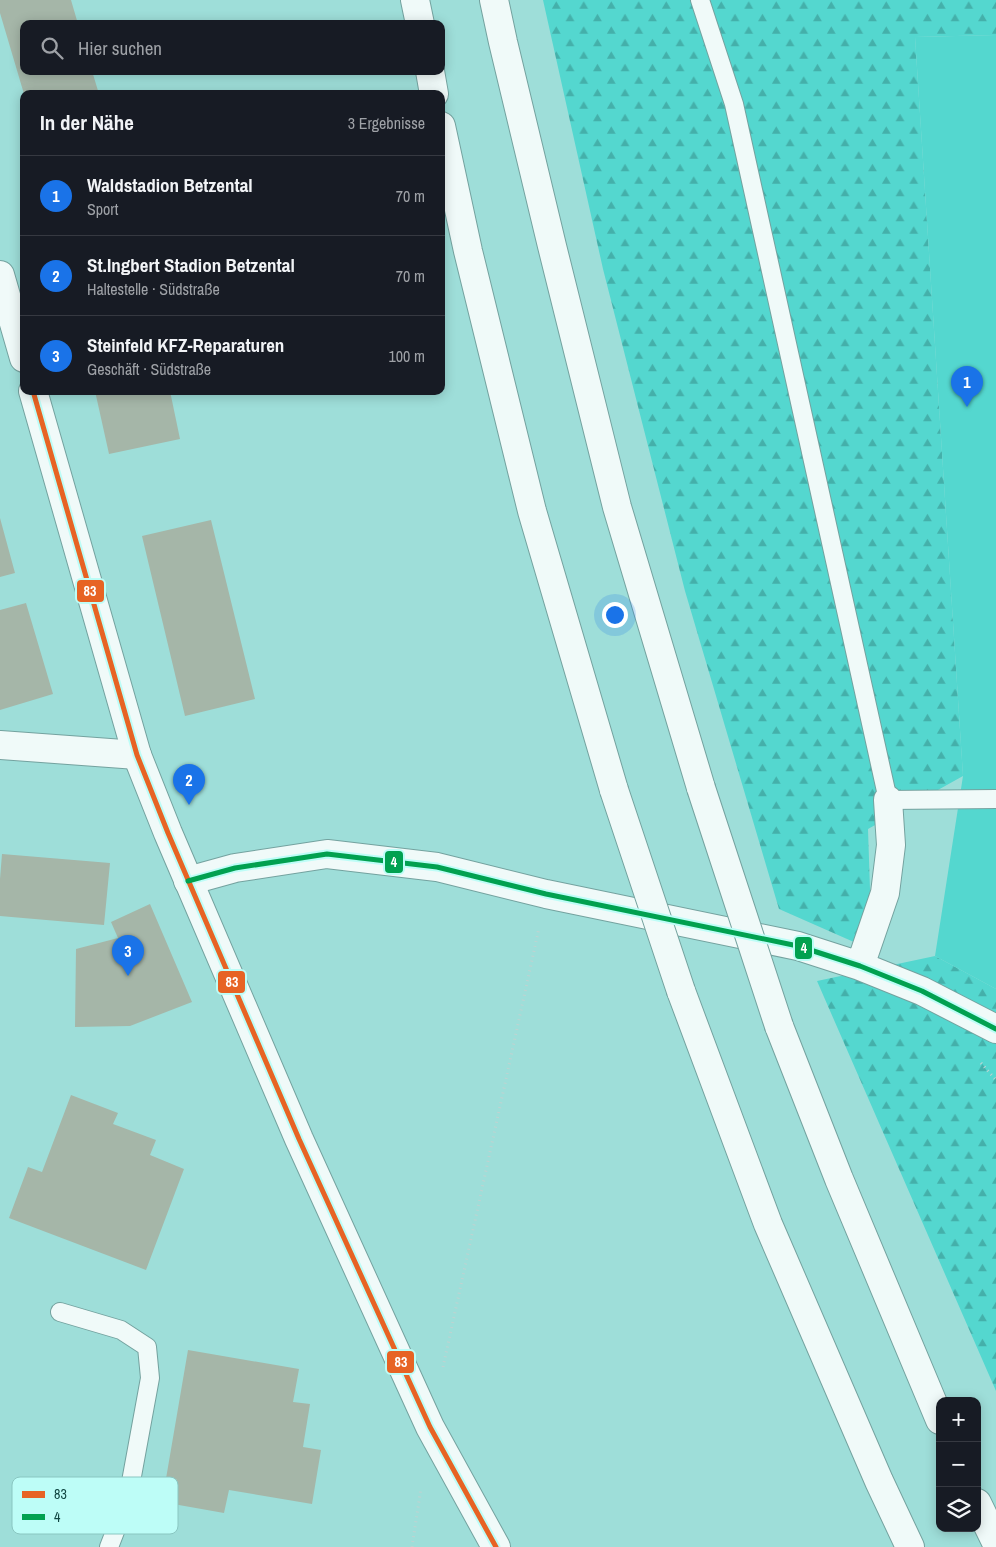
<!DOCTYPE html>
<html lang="de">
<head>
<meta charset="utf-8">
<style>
  :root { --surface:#171b24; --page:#20242c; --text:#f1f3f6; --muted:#9ea1a6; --line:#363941; --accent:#1a73e8 }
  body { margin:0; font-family:"Archivo Narrow",sans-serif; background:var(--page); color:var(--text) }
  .controls { position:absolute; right:15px; bottom:15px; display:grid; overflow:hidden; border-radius:10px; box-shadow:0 2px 12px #0003 }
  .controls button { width:45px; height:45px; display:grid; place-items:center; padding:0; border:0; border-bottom:1px solid var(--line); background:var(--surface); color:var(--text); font:25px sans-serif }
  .you { position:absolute; left:614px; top:614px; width:18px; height:18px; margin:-12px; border:4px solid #fff; border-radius:50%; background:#1a73e8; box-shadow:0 0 0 8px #1a73e833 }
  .badge { display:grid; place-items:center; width:32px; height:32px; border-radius:50%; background:var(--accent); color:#fff; font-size:16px; font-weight:700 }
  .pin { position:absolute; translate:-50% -41px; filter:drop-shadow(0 1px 2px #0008) }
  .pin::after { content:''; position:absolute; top:26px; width:18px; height:15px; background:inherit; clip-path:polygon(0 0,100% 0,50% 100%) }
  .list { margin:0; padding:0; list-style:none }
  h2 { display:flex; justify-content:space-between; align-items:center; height:65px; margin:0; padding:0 20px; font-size:21px }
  h2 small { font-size:16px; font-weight:400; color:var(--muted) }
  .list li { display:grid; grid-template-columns:32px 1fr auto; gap:15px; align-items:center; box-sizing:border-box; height:80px; padding:0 20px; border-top:1px solid var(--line) }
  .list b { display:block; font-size:19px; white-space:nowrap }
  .list p { margin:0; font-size:16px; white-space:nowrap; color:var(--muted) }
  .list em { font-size:16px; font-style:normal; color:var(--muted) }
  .icon { flex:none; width:28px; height:28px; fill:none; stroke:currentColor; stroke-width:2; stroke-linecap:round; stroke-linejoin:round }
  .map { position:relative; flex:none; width:996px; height:1547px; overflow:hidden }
  .search { position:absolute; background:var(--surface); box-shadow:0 2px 12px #0003; left:20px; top:20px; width:425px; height:55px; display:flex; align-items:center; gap:12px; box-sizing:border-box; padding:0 18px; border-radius:10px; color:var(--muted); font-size:19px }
  .panel { position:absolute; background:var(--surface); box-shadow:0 2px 12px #0003; left:20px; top:90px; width:425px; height:305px; border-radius:10px }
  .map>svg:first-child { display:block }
  .forest { fill:url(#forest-firs) }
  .garden { fill:#54d7cf }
  .building { fill:#a5b6a8 }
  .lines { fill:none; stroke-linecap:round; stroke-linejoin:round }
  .service-casing { stroke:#74a29f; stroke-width:20 }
  .minor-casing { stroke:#74a29f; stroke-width:30 }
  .tertiary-casing { stroke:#74a29f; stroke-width:30 }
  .motorway-casing { stroke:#74a29f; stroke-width:30 }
  .path { stroke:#bfd3d1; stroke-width:3; stroke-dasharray:1 4; stroke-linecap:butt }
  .service { stroke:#f0faf9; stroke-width:18 }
  .minor { stroke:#f0faf9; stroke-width:28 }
  .tertiary { stroke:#f0faf9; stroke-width:28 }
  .motorway { stroke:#f0faf9; stroke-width:28 }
  .motorway-bridge-casing { stroke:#74a29f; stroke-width:30; stroke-linecap:butt }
  .motorway-bridge { stroke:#f0faf9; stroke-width:28 }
  .bus-1-casing { stroke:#bdfdf7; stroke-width:9 }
  .bus-2-casing { stroke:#bdfdf7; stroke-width:9 }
  .bus-1 { stroke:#e76324; stroke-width:5 }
  .bus-2 { stroke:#01a150; stroke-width:5 }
  .key { fill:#bdfdf7; stroke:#89c6c1; stroke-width:1 }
  .key-label { font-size:14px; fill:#114642 }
  .line-badge { stroke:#bdfdf7; stroke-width:2 }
  .badge-label { font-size:14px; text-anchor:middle; font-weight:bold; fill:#fff }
</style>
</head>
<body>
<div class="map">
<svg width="996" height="1547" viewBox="0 0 996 1547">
  <defs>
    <pattern id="forest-firs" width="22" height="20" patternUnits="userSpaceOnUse" patternTransform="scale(1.25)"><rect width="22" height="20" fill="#54d7cf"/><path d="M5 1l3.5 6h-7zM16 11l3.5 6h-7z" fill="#44b0aa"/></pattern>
  </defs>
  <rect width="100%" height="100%" fill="#9eded9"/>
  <path class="forest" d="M543,0H996V35L915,37L963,776L868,829L872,950L779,909L685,591L603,269Z
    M935,956L996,989V1391L817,981Z"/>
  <path class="garden" d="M996,35V989L935,956L963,776L915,37Z"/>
  <path class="building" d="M0,0H71L78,24H24V71H92L99,94H24L0,13Z
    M95,391H170L180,439L109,454Z
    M0,518L15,573L0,577Z
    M211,520L255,699L185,716L142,536Z
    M26,603L53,694L0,710V610Z
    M2,854L110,863L104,925L0,916V879Z
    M150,904L192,1002L130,1026L75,1027L76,949L118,938L111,922Z
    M71,1095L118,1113L113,1124L156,1140L150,1155L184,1169L146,1270L9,1218L28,1167L42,1172Z
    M188,1350L299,1369L293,1402L310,1404L303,1447L321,1450L312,1504L229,1490L224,1513L162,1502Z"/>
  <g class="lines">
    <g class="service-casing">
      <path id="service" d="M700,0L734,104L888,800L996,799
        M60,1312L121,1330L147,1347L150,1378L128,1498L109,1547"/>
    </g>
    <g class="minor-casing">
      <path id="minor" d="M0,745L137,755
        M188,881L235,868L327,854L437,867L546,894L798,946L860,966L922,991L996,1029
        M860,966L885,893L891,845L888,800"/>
    </g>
    <g class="tertiary-casing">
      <path id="tertiary" d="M0,275L24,358
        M33,391L137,755L168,833L299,1139L430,1427L496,1547"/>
    </g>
    <g class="motorway-casing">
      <path id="motorway" d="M415,0L420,24
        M494,0L503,42L552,246L617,507L701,788
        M430,71L434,94
        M441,126L468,251L532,511L614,790
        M681,991L768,1224L879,1481L910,1547
        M779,1026L839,1179L940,1420
        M977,1503L996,1542"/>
    </g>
    <path class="path" d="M981,1063L996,1080
      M443,1367L539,928
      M412,1547L421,1488"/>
    <use href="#service" class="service"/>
    <use href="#minor" class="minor"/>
    <use href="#tertiary" class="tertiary"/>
    <use href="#motorway" class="motorway"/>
    <g class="motorway-bridge-casing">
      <path id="motorway-bridge" d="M701,788L779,1026
        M614,790L681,991"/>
    </g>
    <use href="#motorway-bridge" class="motorway-bridge"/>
    <g class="bus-1-casing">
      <path id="bus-1" d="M33,391L137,755L168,833L299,1139L430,1427L496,1547"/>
    </g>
    <g class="bus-2-casing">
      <path id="bus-2" d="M188,881L235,868L327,854L437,867L546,894L798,946L860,966L922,991L996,1029"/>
    </g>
    <use href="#bus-1" class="bus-1"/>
    <use href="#bus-2" class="bus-2"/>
  </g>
  <rect x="12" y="1477" width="166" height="57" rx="8" class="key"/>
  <rect x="22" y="1491" width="23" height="7" fill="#e76324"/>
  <rect x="22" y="1514" width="23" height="6" fill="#01a150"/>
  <g class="key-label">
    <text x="54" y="1499">83</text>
    <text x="54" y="1522">4</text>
  </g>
  <g class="line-badge">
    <rect x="76" y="579" width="29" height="24" rx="5" fill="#e76324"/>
    <rect x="384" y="850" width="20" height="24" rx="5" fill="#01a150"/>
    <rect x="794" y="936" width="19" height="24" rx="5" fill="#01a150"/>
    <rect x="217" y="970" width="29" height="24" rx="5" fill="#e76324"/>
    <rect x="386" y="1350" width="29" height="24" rx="5" fill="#e76324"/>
  </g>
  <g class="badge-label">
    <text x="90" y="596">83</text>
    <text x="394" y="867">4</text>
    <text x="804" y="953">4</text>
    <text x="232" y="987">83</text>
    <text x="401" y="1367">83</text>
  </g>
</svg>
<div class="controls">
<button>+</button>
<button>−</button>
<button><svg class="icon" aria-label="layers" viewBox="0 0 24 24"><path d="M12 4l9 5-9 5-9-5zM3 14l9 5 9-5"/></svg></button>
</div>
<div class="you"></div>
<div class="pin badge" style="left:967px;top:407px">1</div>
<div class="pin badge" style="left:189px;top:805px">2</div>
<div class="pin badge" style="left:128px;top:976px">3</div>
<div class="search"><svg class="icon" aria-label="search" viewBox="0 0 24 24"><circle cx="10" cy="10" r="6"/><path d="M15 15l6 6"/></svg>Hier suchen</div>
<section class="panel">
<h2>In der Nähe<small>3 Ergebnisse</small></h2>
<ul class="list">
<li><span class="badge">1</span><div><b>Waldstadion Betzental</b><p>Sport</p></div><em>70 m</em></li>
<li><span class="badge">2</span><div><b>St.Ingbert Stadion Betzental</b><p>Haltestelle · Südstraße</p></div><em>70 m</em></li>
<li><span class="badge">3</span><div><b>Steinfeld KFZ-Reparaturen</b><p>Geschäft · Südstraße</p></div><em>100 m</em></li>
</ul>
</section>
</div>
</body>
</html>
